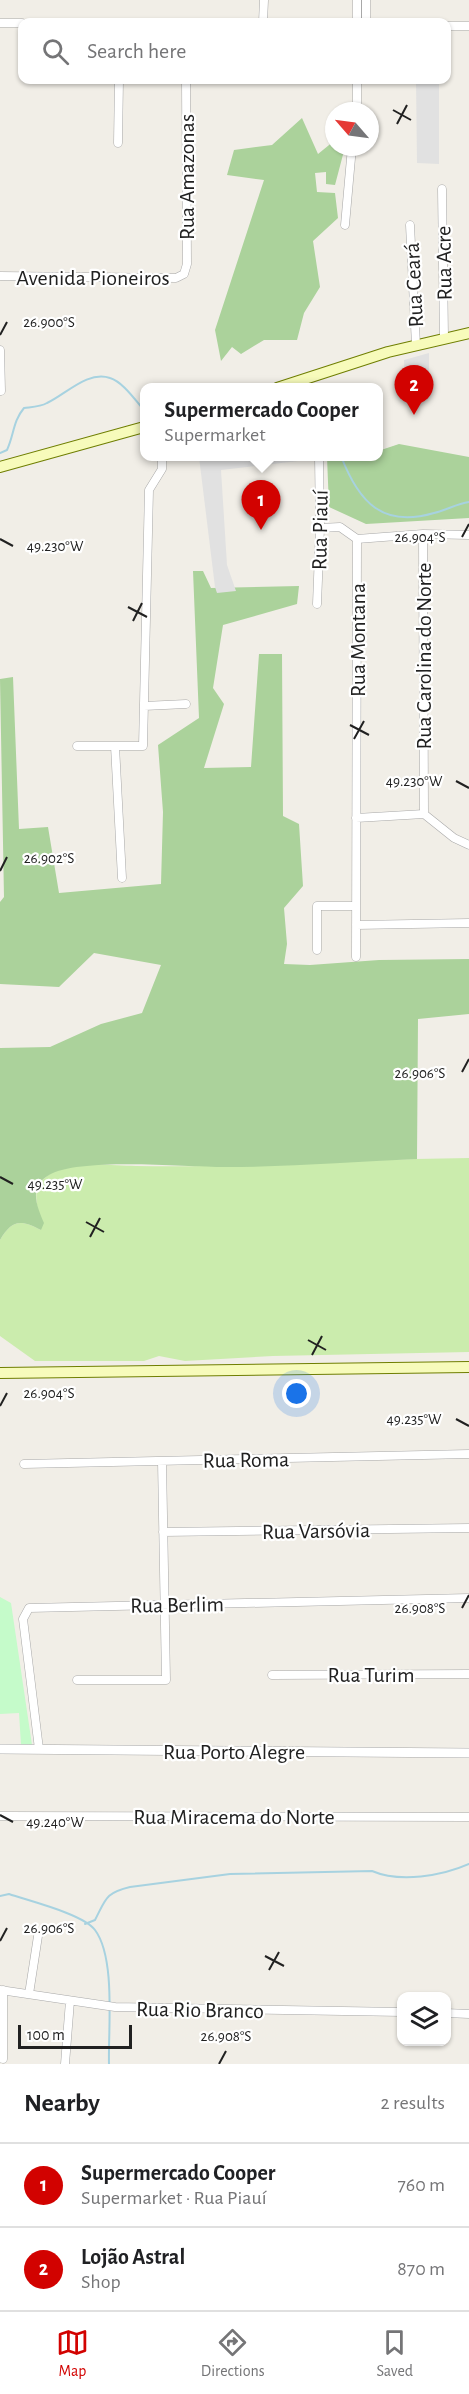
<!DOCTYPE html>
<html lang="en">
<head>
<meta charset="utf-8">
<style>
  :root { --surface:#fff; --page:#f6f6f6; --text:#202124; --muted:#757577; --line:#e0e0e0; --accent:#d20200 }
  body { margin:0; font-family:"Alegreya Sans",sans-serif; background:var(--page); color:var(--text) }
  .controls { position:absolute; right:18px; bottom:18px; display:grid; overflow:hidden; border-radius:12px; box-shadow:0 2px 4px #0004 }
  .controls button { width:54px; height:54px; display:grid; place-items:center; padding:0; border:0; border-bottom:2px solid var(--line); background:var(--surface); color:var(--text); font:30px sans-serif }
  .compass { position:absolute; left:325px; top:102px; width:54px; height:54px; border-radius:50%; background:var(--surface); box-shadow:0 2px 4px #0004; rotate:298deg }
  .scale { position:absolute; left:18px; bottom:15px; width:114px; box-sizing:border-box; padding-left:6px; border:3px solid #212121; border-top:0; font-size:16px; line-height:21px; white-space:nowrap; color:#212121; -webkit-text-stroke:4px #fff; paint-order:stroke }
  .you { position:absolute; left:297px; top:1394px; width:21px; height:21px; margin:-15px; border:4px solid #fff; border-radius:50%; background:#1a73e8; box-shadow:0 0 0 9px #1a73e833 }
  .badge { display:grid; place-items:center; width:39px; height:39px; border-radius:50%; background:var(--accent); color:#fff; font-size:20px; font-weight:700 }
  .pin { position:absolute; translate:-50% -50px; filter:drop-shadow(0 2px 3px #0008) }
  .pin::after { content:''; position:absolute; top:32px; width:21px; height:18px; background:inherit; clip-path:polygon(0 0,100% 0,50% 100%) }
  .popup { position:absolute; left:140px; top:383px; width:243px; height:78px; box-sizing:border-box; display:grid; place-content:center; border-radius:12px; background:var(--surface); filter:drop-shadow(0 2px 4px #0005); font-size:20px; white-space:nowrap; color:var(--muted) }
  .popup b { font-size:22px; color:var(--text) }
  .popup::after { content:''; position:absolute; left:50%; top:100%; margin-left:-12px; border:12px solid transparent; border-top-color:var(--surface) }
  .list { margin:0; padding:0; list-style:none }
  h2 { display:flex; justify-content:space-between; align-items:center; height:78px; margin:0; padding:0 24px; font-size:26px }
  h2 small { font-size:20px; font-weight:400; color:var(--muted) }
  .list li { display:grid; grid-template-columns:39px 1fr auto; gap:18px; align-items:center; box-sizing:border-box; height:84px; padding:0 24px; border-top:2px solid var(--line) }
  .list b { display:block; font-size:22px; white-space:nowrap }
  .list p { margin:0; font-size:20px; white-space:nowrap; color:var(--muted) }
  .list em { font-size:20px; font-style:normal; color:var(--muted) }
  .icon { flex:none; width:33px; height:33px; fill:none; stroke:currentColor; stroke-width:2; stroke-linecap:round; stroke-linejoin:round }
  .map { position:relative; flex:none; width:469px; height:2064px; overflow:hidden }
  .search { position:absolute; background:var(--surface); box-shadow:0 2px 4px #0004; left:18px; right:18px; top:18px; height:66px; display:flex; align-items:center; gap:15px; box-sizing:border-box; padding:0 21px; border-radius:12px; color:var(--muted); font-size:22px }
  .sheet { height:246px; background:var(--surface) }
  nav { display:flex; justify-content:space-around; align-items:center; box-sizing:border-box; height:84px; border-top:2px solid var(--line); background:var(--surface); font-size:16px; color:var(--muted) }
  nav a { display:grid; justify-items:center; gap:3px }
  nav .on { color:var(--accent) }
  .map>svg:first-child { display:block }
  .grass { fill:#cbecad }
  .forest { fill:#abd29b }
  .park { fill:#c5fbca }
  .parking { fill:#e1e1e1 }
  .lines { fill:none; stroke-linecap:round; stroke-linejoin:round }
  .stream { stroke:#a7d2e0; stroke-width:2 }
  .minor-casing { stroke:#a8a8a8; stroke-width:9 }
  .tertiary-casing { stroke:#a8a8a8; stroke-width:10 }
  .secondary-casing { stroke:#6f7e02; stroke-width:12 }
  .minor { stroke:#fff; stroke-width:8 }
  .tertiary { stroke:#fff; stroke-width:9 }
  .secondary { stroke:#f7fbbb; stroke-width:10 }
  .ticks { fill:none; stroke:#212121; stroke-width:2 }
  .labels { text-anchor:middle; stroke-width:4.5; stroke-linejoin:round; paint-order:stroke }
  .street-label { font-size:22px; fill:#212121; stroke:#fff }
  .ticks-label { font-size:15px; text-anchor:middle; fill:#212121; stroke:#fff; stroke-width:4.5; stroke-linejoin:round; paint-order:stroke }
</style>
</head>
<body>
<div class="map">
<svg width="469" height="2064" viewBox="0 0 469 2064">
  <rect width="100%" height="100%" fill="#f1eee7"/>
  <path class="grass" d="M469,1158V1352L273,1356L185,1361L159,1356L144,1361H35L0,1336V1240C12,1220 20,1219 41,1230C41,1210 27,1192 47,1176C69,1159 110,1166 136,1166C247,1168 358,1159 469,1158Z"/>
  <path class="forest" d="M302,118L318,154L334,141V147H345L335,185L326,184V172L315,173L317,192L335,193L338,218L313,241L320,287L304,313L297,340H264L241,354L232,347L221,361L215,330L264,180L227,175L234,150L272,145Z
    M399,444L469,457V518L366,524L329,507L327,457L378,456V451Z
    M193,571H203L211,588L299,586L297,604L223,625L213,688L224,704L204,768L251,767L259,654H282L283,816L299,824L303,886L284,908L287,944L284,964L310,965L379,960L469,959V1014L418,1019L417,1159C353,1162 289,1167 225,1167C185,1167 80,1157 49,1175C28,1187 37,1206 44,1223L41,1230C20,1219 12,1220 0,1240V1048L50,1047L101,1024L142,1013L161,965L94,953L59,987L0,984V902L4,897L0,679L13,677L19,829L48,827L59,893L161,884L163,812L158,745L199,718Z"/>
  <path class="park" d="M0,1597L11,1603L32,1745H21L19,1713L0,1714Z"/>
  <path class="parking" d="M416,80H439V164L417,163Z
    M429,353V384L405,386L404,360Z
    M199,457H306L307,460L221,470L227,565L236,591L217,593L215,587Z"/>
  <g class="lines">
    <path class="stream" d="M0,453L7,450C14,435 13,421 24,408C31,407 40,407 47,403C65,395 88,370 110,378C123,382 135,400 144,410
      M341,456C359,503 383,528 434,513C447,510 456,504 469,502
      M0,1896L9,1894C29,1901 83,1914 95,1930C116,1958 108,2030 109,2064
      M85,1924L95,1920C106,1899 105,1893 130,1887L230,1874L372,1871C400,1883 442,1876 469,1864"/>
    <g class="minor-casing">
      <path id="minor" d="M263,22L264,0
        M357,22V0
        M366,22V0
        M0,23H22
        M446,26H469
        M357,111V80
        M118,143L119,80
        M442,189L444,338
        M345,225L352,147
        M410,225L416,345
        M0,276L176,278L184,274L187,264L186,80
        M0,350L1,391
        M320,528L340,527L357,539L423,534L469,535
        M423,534L424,814
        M317,604L320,528L319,456
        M144,706L186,704
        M77,746H143L149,490L162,469V456
        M115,746L122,878
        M356,818L424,814L454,838L469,845
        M356,925L469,923
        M317,950V906H356
        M356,957L357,539
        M24,1464L469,1454
        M163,1532L469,1528
        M272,1675L469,1674
        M77,1680H166L162,1461
        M39,1749L23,1619L29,1608L469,1598
        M0,1816L469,1817
        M0,1990L115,2007L402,2012
        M29,1994L38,1936
        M446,2013L469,2014
        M3,2059V1990
        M65,2064L70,2001"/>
    </g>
    <g class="tertiary-casing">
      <path id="tertiary" d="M0,1749L469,1753"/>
    </g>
    <g class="secondary-casing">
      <path id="secondary" d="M277,388L388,352L469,333
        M0,467L144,427
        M0,1373L469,1367"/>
    </g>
    <use href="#minor" class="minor"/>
    <use href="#tertiary" class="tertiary"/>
    <use href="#secondary" class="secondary"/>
  </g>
  <path class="ticks" d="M393,110L411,120M397,124L407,105M0,335L7,322M462,537L469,524M0,539L13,546M128,607L147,617M133,621L142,603M350,725L369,735M354,739L364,721M456,781L469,788M0,871L7,857M462,1072L469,1059M0,1177L13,1184M86,1222L104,1232M90,1237L100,1218M308,1340L326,1350M312,1355L322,1336M0,1406L7,1393M456,1419L469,1426M462,1608L469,1595M0,1815L13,1822M0,1941L7,1928M265,1956L284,1966M269,1970L279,1952M219,2064L226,2051"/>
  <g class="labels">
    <g class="street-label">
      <text transform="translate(186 177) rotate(-90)" y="8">Rua Amazonas</text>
      <text transform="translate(443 263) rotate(-91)" y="8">Rua Acre</text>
      <text x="93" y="285">Avenida Pioneiros</text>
      <text transform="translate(413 285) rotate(-93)" y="8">Rua Ceará</text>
      <text transform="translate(319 530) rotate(-89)" y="8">Rua Piauí</text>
      <text transform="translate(357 640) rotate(-90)" y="8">Rua Montana</text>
      <text transform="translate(423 656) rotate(-90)" y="8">Rua Carolina do Norte</text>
      <text transform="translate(246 1459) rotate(-1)" y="8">Rua Roma</text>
      <text transform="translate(316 1530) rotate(-1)" y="8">Rua Varsóvia</text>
      <text transform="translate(177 1604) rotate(-1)" y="8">Rua Berlim</text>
      <text x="371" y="1682">Rua Turim</text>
      <text x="234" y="1759">Rua Porto Alegre</text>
      <text x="234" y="1824">Rua Miracema do Norte</text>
      <text transform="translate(200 2009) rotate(1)" y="8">Rua Rio Branco</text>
    </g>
  </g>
  <g class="ticks-label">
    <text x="49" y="327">26.900°S</text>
    <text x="420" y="542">26.904°S</text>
    <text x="55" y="551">49.230°W</text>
    <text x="414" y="786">49.230°W</text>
    <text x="49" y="863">26.902°S</text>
    <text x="420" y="1078">26.906°S</text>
    <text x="55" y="1189">49.235°W</text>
    <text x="49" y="1398">26.904°S</text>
    <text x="414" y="1424">49.235°W</text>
    <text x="420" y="1613">26.908°S</text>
    <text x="55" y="1827">49.240°W</text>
    <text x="49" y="1933">26.906°S</text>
    <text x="226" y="2041">26.908°S</text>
  </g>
</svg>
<div class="controls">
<button><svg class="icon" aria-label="layers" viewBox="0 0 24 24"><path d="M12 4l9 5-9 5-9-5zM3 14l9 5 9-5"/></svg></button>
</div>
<svg class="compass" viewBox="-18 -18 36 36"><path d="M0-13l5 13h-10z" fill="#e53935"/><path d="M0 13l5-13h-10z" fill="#757577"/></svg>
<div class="scale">100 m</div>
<div class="you"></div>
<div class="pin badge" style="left:261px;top:530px">1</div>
<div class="popup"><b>Supermercado Cooper</b>Supermarket</div>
<div class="pin badge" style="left:414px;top:415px">2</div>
<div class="search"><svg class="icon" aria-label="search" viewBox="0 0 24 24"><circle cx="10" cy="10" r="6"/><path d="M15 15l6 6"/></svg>Search here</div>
</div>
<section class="sheet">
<h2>Nearby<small>2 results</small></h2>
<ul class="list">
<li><span class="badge">1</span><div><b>Supermercado Cooper</b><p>Supermarket · Rua Piauí</p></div><em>760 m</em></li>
<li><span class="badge">2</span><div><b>Lojão Astral</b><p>Shop</p></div><em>870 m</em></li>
</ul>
</section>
<nav>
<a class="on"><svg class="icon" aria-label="map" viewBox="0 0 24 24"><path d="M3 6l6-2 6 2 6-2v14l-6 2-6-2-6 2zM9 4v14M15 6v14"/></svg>Map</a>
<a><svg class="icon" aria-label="directions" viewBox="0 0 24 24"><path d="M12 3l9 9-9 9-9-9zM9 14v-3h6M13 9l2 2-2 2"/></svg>Directions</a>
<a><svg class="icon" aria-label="saved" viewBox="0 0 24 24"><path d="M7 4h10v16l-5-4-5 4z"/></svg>Saved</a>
</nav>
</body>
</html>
